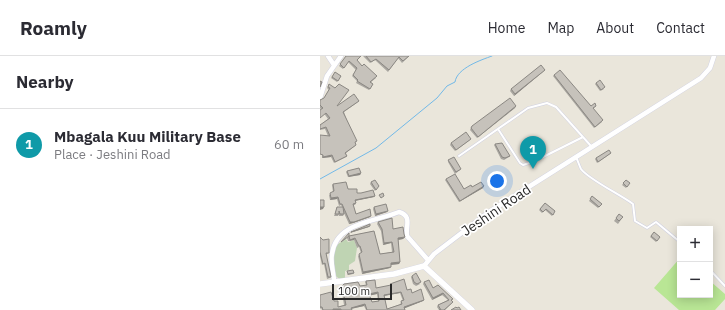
<!DOCTYPE html>
<html lang="en">
<head>
<meta charset="utf-8">
<style>
  :root { --surface:#fff; --page:#f7f7f7; --text:#2b2b33; --muted:#7c7c81; --line:#e1e1e2; --accent:#414bf1 }
  body { margin:0; font-family:"IBM Plex Sans",sans-serif; background:var(--page); color:var(--text) }
  .controls { position:absolute; right:12px; bottom:12px; display:grid; overflow:hidden; border-radius:0px; box-shadow:0 2px 10px #0003 }
  .controls button { width:36px; height:36px; display:grid; place-items:center; padding:0; border:0; border-bottom:1px solid var(--line); background:var(--surface); color:var(--text); font:20px sans-serif }
  .scale { position:absolute; left:12px; bottom:10px; width:60px; box-sizing:border-box; padding-left:4px; border:2px solid #292929; border-top:0; font-size:11px; line-height:14px; white-space:nowrap; color:#292929; -webkit-text-stroke:3px #fff; paint-order:stroke }
  .you { position:absolute; left:177px; top:125px; width:14px; height:14px; margin:-10px; border:3px solid #fff; border-radius:50%; background:#1a73e8; box-shadow:0 0 0 6px #1a73e833 }
  .badge { display:grid; place-items:center; width:26px; height:26px; border-radius:50%; background:var(--accent); color:#fff; font-size:13px; font-weight:700 }
  .pin { position:absolute; translate:-50% -33px; filter:drop-shadow(0 1px 2px #0008) }
  .pin::after { content:''; position:absolute; top:21px; width:14px; height:12px; background:inherit; clip-path:polygon(0 0,100% 0,50% 100%) }
  .list { margin:0; padding:0; list-style:none }
  h2 { display:flex; justify-content:space-between; align-items:center; height:52px; margin:0; padding:0 16px; font-size:17px }
  h2 small { font-size:13px; font-weight:400; color:var(--muted) }
  .list li { display:grid; grid-template-columns:26px 1fr auto; gap:12px; align-items:center; box-sizing:border-box; height:72px; padding:0 16px; border-top:1px solid var(--line) }
  .list b { display:block; font-size:15px; white-space:nowrap }
  .list p { margin:0; font-size:13px; white-space:nowrap; color:var(--muted) }
  .list em { font-size:13px; font-style:normal; color:var(--muted) }
  .map { position:relative; flex:none; width:405px; height:254px; overflow:hidden }
  header { display:flex; align-items:center; gap:24px; box-sizing:border-box; height:56px; padding:0 20px; background:var(--surface); border-bottom:1px solid var(--line) }
  header strong { font-size:19px }
  nav { display:flex; gap:22px; margin-inline-start:auto; font-size:14px }
  main { display:flex }
  aside { flex:1; background:var(--surface) }
  .map>svg:first-child { display:block }
  .cemetery { fill:#bfd4b3 }
  .pitch { fill:#b9e695 }
  .lines { fill:none; stroke-linecap:round; stroke-linejoin:round }
  .stream { stroke:#72b9e8; stroke-width:1 }
  .service-casing { stroke:#d0d1e1; stroke-width:3 }
  .minor-casing { stroke:#d0d1e1; stroke-width:5.5 }
  .tertiary-casing { stroke:#d0d1e1; stroke-width:6 }
  .service { stroke:#fff; stroke-width:2 }
  .minor { stroke:#fff; stroke-width:4.5 }
  .tertiary { stroke:#fff; stroke-width:5.5 }
  .wall { fill:#aaa7a1; fill-rule:evenodd }
  .shaded-wall { fill:#8b8883 }
  .building { fill:#c6c2bb; stroke:#8b8883; fill-rule:evenodd }
  .labels { text-anchor:middle; stroke-width:3.5; stroke-linejoin:round; paint-order:stroke }
  .street-label { font-size:14px; fill:#292929; stroke:#fff }
</style>
</head>
<body>
<header>
<strong>Roamly</strong>
<nav><a>Home</a><a>Map</a><a>About</a><a>Contact</a></nav>
</header>
<main>
<aside>
<h2>Nearby<small></small></h2>
<ul class="list">
<li><span class="badge" style="background:#0f9aa8">1</span><div><b>Mbagala Kuu Military Base</b><p>Place · Jeshini Road</p></div><em>60 m</em></li>
</ul>
</aside>
<div class="map">
<svg width="405" height="254" viewBox="0 0 405 254">
  <rect width="100%" height="100%" fill="#eae6db"/>
  <path class="cemetery" d="M26,183L28,186L34,184L37,192L35,205L29,209V214L25,215V222L20,223C8,218 12,199 15,190Z"/>
  <path class="pitch" d="M360,202V239H390V225L405,238V243L395,254H359L334,232Z"/>
  <g class="lines">
    <path class="stream" d="M0,123L56,92L117,42L127,30L135,26C137,12 161,4 172,0"/>
    <g class="service-casing">
      <path id="service" d="M178,73L200,107L203,109L215,105L263,81
        M139,100L208,52L227,47L236,51L271,90
        M256,101C258,105 259,109 261,113C268,123 301,139 313,148L315,165L327,172L336,166L360,186
        M390,214L405,230"/>
    </g>
    <g class="minor-casing">
      <path id="minor" d="M8,0L14,9
        M0,42L7,20L21,0
        M104,210L114,198L169,156L381,22L390,12L394,0
        M14,226C14,217 10,207 12,198C16,166 55,166 79,156C93,160 85,171 87,180L108,204"/>
    </g>
    <g class="tertiary-casing">
      <path id="tertiary" d="M0,228L74,218L104,210L152,254"/>
    </g>
    <use href="#service" class="service"/>
    <use href="#minor" class="minor"/>
    <use href="#tertiary" class="tertiary"/>
  </g>
  <path class="wall" d="M26,0L37,5L56,22L51,26L53,28L49,34L36,27L37,25L32,20L36,14L28,6L23,13L19,10Z
    M43,0H89L82,7L78,2L68,16L55,4L50,7Z
    M225,14L194,40L190,35L191,33Z
    M15,16L21,20L17,26L11,22Z
    M234,19L271,50H276L273,53L282,66L274,72L233,20Z
    M276,27L284,33L280,35L275,28Z
    M9,28L17,50L38,46L24,56L35,87V90L26,97L27,100L26,101L14,107L11,101L2,102V100L8,80L5,73L0,74V69L8,63L0,52V44L4,42L9,34L7,32Z
    M196,50L157,82L150,74L152,70Z
    M150,84L135,95L130,89L131,87Z
    M175,88L190,100L189,101L184,104L181,103L174,89Z
    M291,97L290,98L277,107L275,103L276,102Z
    M128,104L140,114L135,118L128,106Z
    M27,115L41,117L40,119L28,121L26,116Z
    M126,123L144,133L152,131L163,132L139,146L125,124Z
    M306,124L310,127L306,132L302,129Z
    M51,126L59,130L55,135L50,128Z
    M13,128L37,137L55,140L54,141L35,145L36,147L35,149H33L36,158L50,161L33,167L29,168L23,155L24,158L23,160H19V158L18,160H14L17,151H22L21,149L19,150L17,143L10,144L9,139L13,136L12,129Z
    M272,140L282,148L278,152L269,145Z
    M225,147L235,155L232,160L225,154L222,157L219,154Z
    M54,151L67,156L55,160L53,153Z
    M299,158L303,161L298,168L294,165Z
    M58,166L73,173L85,181L83,183L78,184L80,206L79,208L71,209L70,212L42,218L38,200L41,197L39,191L37,192L34,184L28,185L27,182L20,187L29,180L54,175L60,198L72,196L71,187L63,189L61,175L57,168Z
    M334,176L340,181L336,186L330,181Z
    M0,181L8,198H6L11,221L10,222L7,223L4,208L2,209L0,200Z
    M92,220L100,228L96,230L93,228L91,221Z
    M46,225L56,232L70,230V228L87,234L104,244L103,245L84,252L85,254H46L44,250L31,253L32,254H2L1,252L0,253V239L14,245L18,251L24,249L21,231L22,230H40L46,229L45,226ZM80,237L83,245L80,247L81,248L67,253L64,240ZM57,238L58,245L52,246L49,239Z
    M104,226L113,232L118,229L131,245L132,247L125,254H119L117,251L118,249L128,244L122,239L112,244L103,228Z"/>
  <path class="shaded-wall" d="M225,14L224,15L194,40L195,38Z
    M196,50L195,52L157,82L158,81Z
    M12,99L11,101L2,102L3,101Z
    M41,117L40,119L28,121L29,120Z
    M164,130L163,132L139,146L140,145Z
    M55,140L54,141L34,145L35,144Z
    M18,141L17,143L10,144L11,142Z
    M0,151H4L3,153L0,154Z
    M68,155L67,156L55,160L56,158Z
    M51,160L50,161L33,167L29,168L30,166Z
    M50,170L49,171L30,177L31,176Z
    M85,181L83,183L77,184L78,182Z
    M35,182L34,184L28,185L30,184Z
    M72,186L71,187L63,189L64,187Z
    M80,206L79,208L69,209L71,207Z
    M71,211L70,212L42,218L43,216Z
    M34,217L33,218L27,219L28,218Z
    M58,236L57,238L48,240L49,238Z
    M81,236L80,237L63,240L64,239Z
    M123,237L122,239L112,244L113,242Z
    M104,244L103,245L83,253L84,251Z
    M45,248L44,250L30,253L31,252Z
    M13,253H21L20,254H12Z"/>
  <path class="building" d="M26,0H41L37,4L42,10L44,8L57,20L50,26L53,28L50,33L37,25L38,24L33,19L37,12L29,5L24,12L20,8Z
    M46,0H89L83,5L79,1L69,14L56,3L51,6Z
    M221,9L225,14L195,38L191,33Z
    M240,14L271,50L275,47L276,50L273,52L283,64L275,71L234,19Z
    M15,16L21,20L18,25L12,21Z
    M280,24L285,31L281,34L276,27Z
    M0,25L2,26L0,31Z
    M9,28L15,32L19,28L29,34L17,50L34,38L39,45L23,56L37,85L35,86L36,89L25,97L27,100L15,106L12,99L3,101V99L0,98V79L10,80L6,71L0,73V69L10,62L6,57L0,62V54L3,52L0,49V44L4,42L10,32L8,31Z
    M190,42L196,50L158,81L151,72L152,70Z
    M146,76L151,83L136,94L131,87Z
    M182,87L190,100L185,102L182,101L175,88Z
    M289,94L291,97L278,106L276,102Z
    M134,101L141,113L136,116L128,104Z
    M39,112L41,117L29,120L27,115Z
    M135,118L144,133L151,129L152,131L161,126L164,130L140,145L126,123Z
    M55,124L59,130L56,134L51,126Z
    M306,124L310,127L307,131L303,127Z
    M26,126L28,133H37V137H41L53,134L55,140L35,144L36,147L33,148L36,158L50,153L51,160L34,166H30L22,148H20L18,141L11,142L10,137L14,135L13,128Z
    M63,137L64,140L61,142L59,139Z
    M272,140L282,148L279,151L270,143Z
    M0,144H4V151H0Z
    M225,147L235,155L233,159L226,153L223,156L220,153Z
    M66,148L68,155L56,158L54,151Z
    M17,151H23L24,158H20L19,155V158H15Z
    M299,158L303,161L299,165L296,162Z
    M72,162L73,173L83,171L84,178L85,181L78,182L80,206L71,207V211L43,216L39,198L42,196L40,190H39L35,182L30,184L29,180L21,186L29,177V180L54,175L60,198L74,196L72,186L64,187L62,173L58,166Z
    M50,168V170L31,176Z
    M334,176L340,181L337,185L331,180Z
    M0,181L3,184L9,183V197H6L11,221H8L5,207L3,208L0,196Z
    M33,214L34,217L28,218L27,215Z
    M96,217L101,226L97,228L94,226L92,220Z
    M84,223L87,234L91,233L92,237L101,233L104,244L84,251L85,254H47L45,248L31,252L32,254H21V253H13V254H3L2,251H0V239L11,236L14,245H18V251L26,249L22,230L24,228L38,226L40,230L47,229L46,225L55,224L56,232L71,229L70,228ZM58,236L59,245L52,246L49,238ZM81,236L84,244L81,245L82,248L67,253L64,239Z
    M109,224L113,232L118,229L133,243L131,244L133,246L124,254H119H121L118,249L129,244L123,237L113,242L104,226Z
    M136,251L137,252L139,251L141,254H131Z"/>
  <g class="labels">
    <g class="street-label">
      <text transform="translate(176 154) rotate(-34)" y="5">Jeshini Road</text>
    </g>
  </g>
</svg>
<div class="controls">
<button>+</button>
<button>−</button>
</div>
<div class="scale">100 m</div>
<div class="you"></div>
<div class="pin badge" style="left:213px;top:113px;background:#0f9aa8">1</div>
</div>
</main>
</body>
</html>
